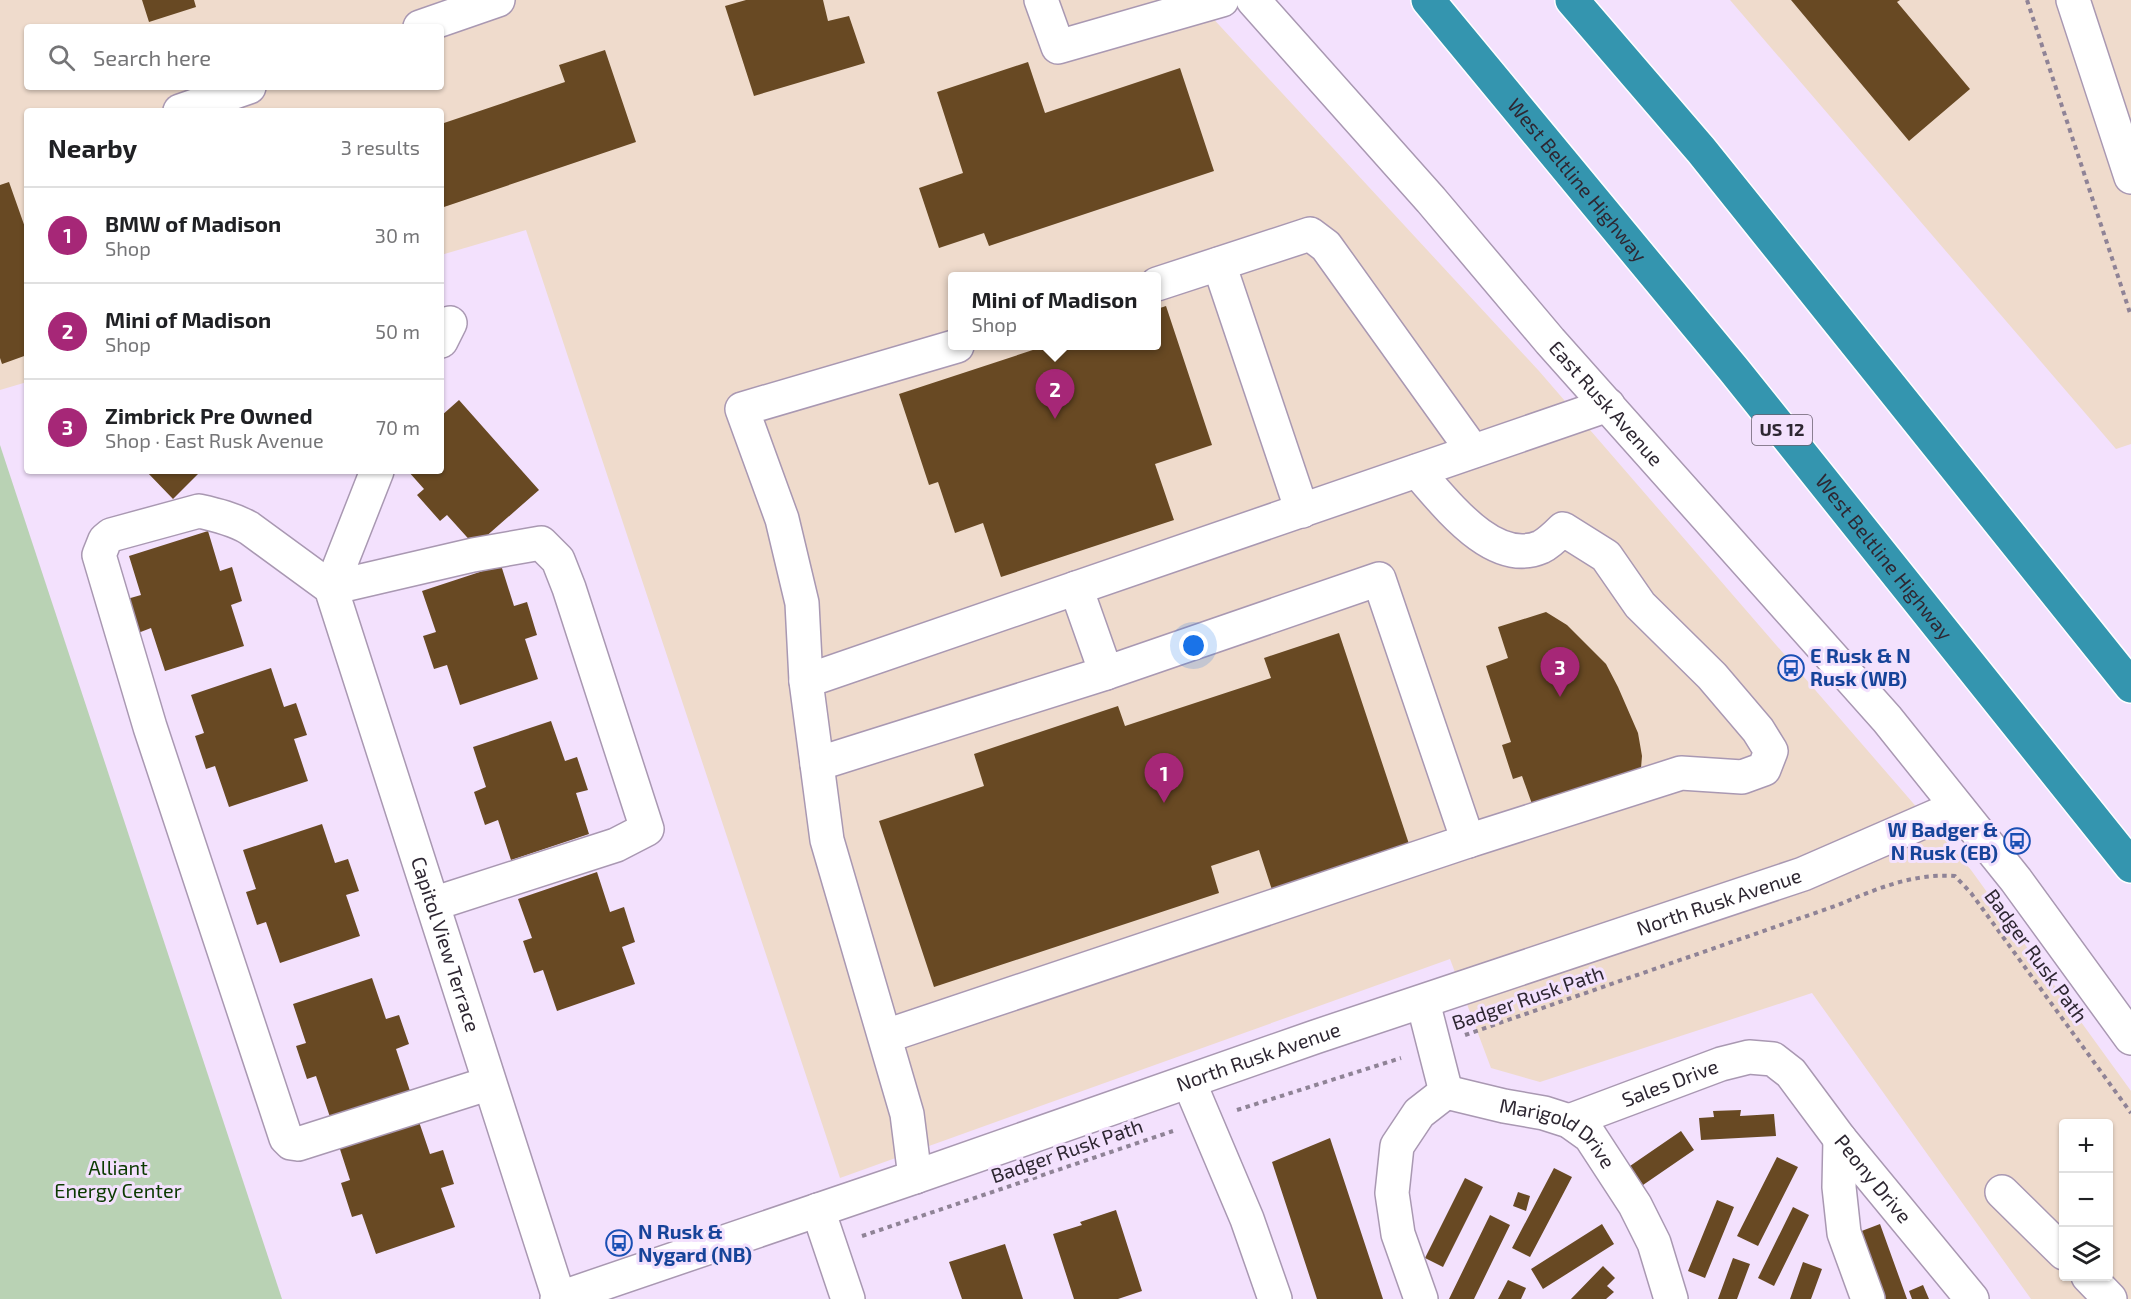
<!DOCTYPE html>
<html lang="en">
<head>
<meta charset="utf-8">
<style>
  :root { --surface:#fff; --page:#f2f2f2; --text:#202124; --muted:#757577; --line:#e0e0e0; --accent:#a62777 }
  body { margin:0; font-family:"Exo 2",sans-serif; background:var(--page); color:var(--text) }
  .controls { position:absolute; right:18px; bottom:18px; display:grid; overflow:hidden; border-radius:6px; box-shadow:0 2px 4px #0004 }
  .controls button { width:54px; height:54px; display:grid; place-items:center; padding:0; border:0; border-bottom:2px solid var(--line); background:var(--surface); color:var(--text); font:30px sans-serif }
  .you { position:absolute; left:1194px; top:646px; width:21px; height:21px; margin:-15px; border:4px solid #fff; border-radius:50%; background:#1a73e8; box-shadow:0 0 0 9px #1a73e833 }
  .badge { display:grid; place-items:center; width:39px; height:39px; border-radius:50%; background:var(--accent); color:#fff; font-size:20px; font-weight:700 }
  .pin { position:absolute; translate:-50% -50px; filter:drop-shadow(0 2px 3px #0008) }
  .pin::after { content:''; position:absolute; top:32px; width:21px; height:18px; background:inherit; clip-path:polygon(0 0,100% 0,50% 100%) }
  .popup { position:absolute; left:948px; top:272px; width:213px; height:78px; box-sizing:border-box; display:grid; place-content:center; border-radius:6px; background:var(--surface); filter:drop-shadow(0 2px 4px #0005); font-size:20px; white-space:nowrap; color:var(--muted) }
  .popup b { font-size:22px; color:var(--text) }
  .popup::after { content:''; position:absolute; left:50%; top:100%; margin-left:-12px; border:12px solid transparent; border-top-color:var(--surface) }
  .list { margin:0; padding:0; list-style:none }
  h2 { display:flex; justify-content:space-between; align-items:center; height:78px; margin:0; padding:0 24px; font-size:26px }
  h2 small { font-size:20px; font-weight:400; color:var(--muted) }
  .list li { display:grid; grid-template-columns:39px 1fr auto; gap:18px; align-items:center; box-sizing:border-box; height:96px; padding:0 24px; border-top:2px solid var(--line) }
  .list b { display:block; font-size:22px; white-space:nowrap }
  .list p { margin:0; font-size:20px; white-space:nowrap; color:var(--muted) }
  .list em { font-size:20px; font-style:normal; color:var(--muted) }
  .icon { flex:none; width:33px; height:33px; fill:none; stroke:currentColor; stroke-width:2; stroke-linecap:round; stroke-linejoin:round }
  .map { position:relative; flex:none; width:2131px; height:1299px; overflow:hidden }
  .search { position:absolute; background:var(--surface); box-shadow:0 2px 4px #0004; left:24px; top:24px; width:420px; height:66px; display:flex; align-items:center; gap:15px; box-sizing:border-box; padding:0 21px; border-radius:6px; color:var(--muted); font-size:22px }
  .panel { position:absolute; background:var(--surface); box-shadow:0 2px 4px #0004; left:24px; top:108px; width:420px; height:366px; border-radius:6px }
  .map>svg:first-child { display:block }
  .commercial { fill:#efdbcc; fill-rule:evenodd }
  .green { fill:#b9d2b4 }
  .building { fill:#684923 }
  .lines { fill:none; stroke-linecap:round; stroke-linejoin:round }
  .minor-casing { stroke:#a998b2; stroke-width:36 }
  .highway-casing { stroke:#fff; stroke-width:36 }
  .path { stroke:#8f8396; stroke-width:4; stroke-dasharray:4.5 4.5; stroke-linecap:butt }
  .minor { stroke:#fff; stroke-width:33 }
  .highway { stroke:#3495af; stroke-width:33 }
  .labels { text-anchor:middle; stroke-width:6; stroke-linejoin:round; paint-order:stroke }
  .shield { fill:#f3e1fd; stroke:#695f6f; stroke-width:1.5 }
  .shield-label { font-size:18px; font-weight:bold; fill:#2e2732 }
  .street-label { font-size:20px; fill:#2e2732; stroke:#f3e1fd }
  .transit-label { font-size:20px; font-weight:bold; fill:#164399; stroke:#f3e1fd; text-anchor:start }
  .park-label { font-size:20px; fill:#0b3a00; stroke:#f3e1fd }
</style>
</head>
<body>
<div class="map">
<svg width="2131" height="1299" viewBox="0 0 2131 1299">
  <rect width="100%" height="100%" fill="#f3e1fd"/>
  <path class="commercial" d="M0,0H1196L1539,371L1971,870L2131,1091V1299H2031L1812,993L1540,1082L1491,1068L1450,959L840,1178L526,230L441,255V111H27V382L0,390ZM27,27H441V87H27ZM953,276H1157V346H953ZM2064,1124H2108V1276H2064Z
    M1730,0H2131V444L2116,449Z"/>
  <path class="green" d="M0,445L282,1299H0Z"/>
  <path class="building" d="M142,0H194L196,7L149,22Z
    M746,0H823L828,21L849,16L865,63L754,96L725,6Z
    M1791,0H1900L1897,2L1970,89L1909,141Z
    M605,50L636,142L441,208V124L565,82L559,65Z
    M1028,62L1045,113L1180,68L1214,171L989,246L984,233L939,248L919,188L963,173L937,92Z
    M9,182L27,233V355L2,364L0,358V185Z
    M1166,306L1212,445L1155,464L1174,520L1001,577L983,523L955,533L938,482L929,485L899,394L1045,346H1157V309Z
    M459,400L539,490L475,546L447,515L440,521L417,495L424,489L408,471H441V416Z
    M146,471H201L173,499Z
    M208,531L220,571L232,567L242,601L231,605L244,646L165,671L151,628L138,633L127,599L141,595L129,556Z
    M501,565L514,606L527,602L537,635L525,639L538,679L460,705L447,665L434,669L423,636L436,632L422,591Z
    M1546,612L1567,625L1606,664L1618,687L1638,733L1642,756L1641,768L1532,804L1522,776L1513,779L1502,745L1511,742L1486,666L1508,658L1498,627Z
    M1339,633L1409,844L1272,890L1259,850L1211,866L1219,893L934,987L879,821L984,786L974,754L1118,706L1125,726L1271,678L1264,658Z
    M271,668L284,707L296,703L307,735L294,739L308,781L229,807L215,766L206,769L195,736L204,733L191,695Z
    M551,721L565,761L577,757L588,790L576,793L589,834L511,860L498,820L485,825L474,792L486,787L473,747Z
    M322,824L335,863L348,859L359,891L346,895L360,936L280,963L266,922L257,925L246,892L256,889L243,850Z
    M597,872L610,912L624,907L635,942L622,947L635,984L557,1011L543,970L534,973L523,941L532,938L518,899Z
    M372,978L386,1019L399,1015L409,1044L396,1049L410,1091L330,1117L316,1076L307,1079L296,1046L306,1043L293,1004Z
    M1741,1110L1740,1116L1774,1114L1776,1136L1701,1140L1699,1118L1714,1117L1713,1111Z
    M416,1113L430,1154L443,1150L454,1184L441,1188L455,1227L376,1254L362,1214L352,1217L341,1183L350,1180L337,1140Z
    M1681,1131L1694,1150L1643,1185L1630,1166Z
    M1330,1138L1383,1299H1317L1272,1162Z
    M1777,1157L1798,1167L1758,1246L1737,1236Z
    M1554,1168L1572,1177L1530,1257L1512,1248Z
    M1465,1178L1483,1187L1443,1267L1425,1258Z
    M1518,1192L1530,1196L1526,1211L1513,1206Z
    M1717,1200L1734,1207L1705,1278L1688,1271Z
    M1793,1207L1809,1215L1774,1286L1758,1278Z
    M1116,1210L1142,1291L1118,1299H1074L1053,1234L1082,1225L1080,1222Z
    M1490,1215L1510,1225L1474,1299H1449Z
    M1602,1224L1614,1244L1543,1289L1531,1269Z
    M1880,1224L1907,1299H1883L1859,1232Z
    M1005,1244L1023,1299H962L949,1262Z
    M1733,1258L1750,1264L1737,1299H1718Z
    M1803,1262L1822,1269L1811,1299H1790Z
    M1603,1266L1615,1278L1607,1286L1614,1292L1606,1299H1571Z
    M1508,1280L1526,1288L1521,1299H1498Z
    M1923,1285L1929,1299H1912L1909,1291Z"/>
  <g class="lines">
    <g class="minor-casing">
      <g id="minor">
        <path d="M1041,0L1058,47L1222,0"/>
        <path id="s1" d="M1253,0L1431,200L1550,341L1887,719L2016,880L2131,1038"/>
        <path d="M2073,0L2131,177"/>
        <path d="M420,27L498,0"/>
        <path d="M180,111L249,87"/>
        <path d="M1219,264L1302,511"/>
        <path d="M1157,284L1310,234L1326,246L1473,451"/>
        <path d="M441,341L450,323"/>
        <path d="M377,471L331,588L473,555L541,543L558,560L569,588L647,829L616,845L433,904"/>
        <path d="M1417,471C1445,502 1493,568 1541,547C1549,543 1557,535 1563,529L1606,556L1640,605L1712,676L1758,730L1771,751L1764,769L1742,777L1681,773L1468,841"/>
        <path d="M806,681L802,603L782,519L742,409L957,346"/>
        <path d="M817,764L1106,673"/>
        <path d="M1423,1002L1446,1092"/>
        <path d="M886,1036L1468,841L1379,579L1106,673L1076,588"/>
        <path d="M1189,1082L1247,1219L1275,1299"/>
        <path id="s2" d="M490,1083L298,1144L291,1143L286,1138L150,727L99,555L105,540L111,535L199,511C217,515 233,519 249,528L331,588L559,1298"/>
        <path id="s3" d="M1446,1092L1504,1106L1544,1113L1569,1121L1590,1136L1635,1205L1654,1243L1671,1299"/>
        <path id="s4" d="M1569,1121L1721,1064L1749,1057L1773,1059L1791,1073L1840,1139L1972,1299"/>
        <path d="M1840,1139L1839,1187L1844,1233L1868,1299"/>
        <path d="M915,1177L907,1114L827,840L806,681L1608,405"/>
        <path d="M2002,1192L2064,1253"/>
        <path d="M818,1210L848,1299"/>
        <path d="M2088,1276L2110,1299"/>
        <path id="s5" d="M557,1299L915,1177L1315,1037L1803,874L1957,807"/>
        <path d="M1421,1299L1398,1234L1392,1193L1397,1146L1419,1113L1446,1092"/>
      </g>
    </g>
    <g class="highway-casing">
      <g id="highway">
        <path id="s6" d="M1428,0L1734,370L2131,866"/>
        <path d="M1572,0L1701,150L2131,686"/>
      </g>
    </g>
    <path class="path" d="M2027,0L2131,316
      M1465,1035L1838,905C1876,889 1913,873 1955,876L1971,893L2131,1113
      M1237,1110L1401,1058
      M862,1236L1173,1131"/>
    <use href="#minor" class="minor"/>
    <use href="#highway" class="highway"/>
  </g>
  <defs>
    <g id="bus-ring" transform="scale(1.35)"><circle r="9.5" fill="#f3e1fd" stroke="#1a4fb4" stroke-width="1.5"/><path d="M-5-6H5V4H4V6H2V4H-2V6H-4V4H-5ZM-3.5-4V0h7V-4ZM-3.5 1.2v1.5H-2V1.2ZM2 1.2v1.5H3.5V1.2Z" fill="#1a4fb4"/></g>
  </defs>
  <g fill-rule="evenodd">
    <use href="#bus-ring" x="1791" y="668"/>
    <use href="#bus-ring" x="2017" y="841"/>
    <use href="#bus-ring" x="619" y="1243"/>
  </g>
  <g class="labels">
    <rect class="shield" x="1752" y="415" width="60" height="30" rx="4.5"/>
    <g class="shield-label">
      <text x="1782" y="436">US 12</text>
    </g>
    <g class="street-label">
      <text dy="7" stroke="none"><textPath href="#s6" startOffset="234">West Beltline Highway</textPath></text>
      <text dy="7" stroke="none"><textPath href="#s1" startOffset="536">East Rusk Avenue</textPath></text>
      <text dy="7" stroke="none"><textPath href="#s6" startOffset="720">West Beltline Highway</textPath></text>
      <text dy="7" stroke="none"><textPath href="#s5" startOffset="1228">North Rusk Avenue</textPath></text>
      <text dy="7" stroke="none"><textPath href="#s2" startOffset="1472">Capitol View Terrace</textPath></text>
      <text transform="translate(2036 956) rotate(54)" y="7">Badger Rusk Path</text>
      <text transform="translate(1528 998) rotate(-19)" y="7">Badger Rusk Path</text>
      <text dy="7" stroke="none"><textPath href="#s5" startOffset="742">North Rusk Avenue</textPath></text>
      <text dy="7" stroke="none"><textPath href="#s4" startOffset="108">Sales Drive</textPath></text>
      <text dy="7" stroke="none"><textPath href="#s3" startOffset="122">Marigold Drive</textPath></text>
      <text transform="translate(1067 1151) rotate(-19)" y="7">Badger Rusk Path</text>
      <text dy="7" stroke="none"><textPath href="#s4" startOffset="372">Peony Drive</textPath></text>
    </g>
    <g class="transit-label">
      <text x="1810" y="663">E Rusk &amp; N<tspan x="1810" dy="23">Rusk (WB)</tspan></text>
      <text x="1998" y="837" text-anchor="end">W Badger &amp;<tspan x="1998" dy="23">N Rusk (EB)</tspan></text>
      <text x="638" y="1239">N Rusk &amp;<tspan x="638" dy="23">Nygard (NB)</tspan></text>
    </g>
    <g class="park-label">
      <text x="118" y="1175">Alliant<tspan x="118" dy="23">Energy Center</tspan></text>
    </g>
  </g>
</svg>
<div class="controls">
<button>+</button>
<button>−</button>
<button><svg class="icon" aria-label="layers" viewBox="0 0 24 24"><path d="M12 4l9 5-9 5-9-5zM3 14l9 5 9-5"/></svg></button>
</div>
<div class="you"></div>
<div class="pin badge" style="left:1164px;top:803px">1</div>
<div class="pin badge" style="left:1055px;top:419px">2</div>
<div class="popup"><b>Mini of Madison</b>Shop</div>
<div class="pin badge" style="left:1560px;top:697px">3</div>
<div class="search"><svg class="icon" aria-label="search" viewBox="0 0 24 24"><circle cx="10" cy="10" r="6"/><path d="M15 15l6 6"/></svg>Search here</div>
<section class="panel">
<h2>Nearby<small>3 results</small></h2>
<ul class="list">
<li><span class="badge">1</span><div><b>BMW of Madison</b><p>Shop</p></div><em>30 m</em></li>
<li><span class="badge">2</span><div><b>Mini of Madison</b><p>Shop</p></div><em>50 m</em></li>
<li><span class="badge">3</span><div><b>Zimbrick Pre Owned</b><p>Shop · East Rusk Avenue</p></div><em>70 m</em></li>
</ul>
</section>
</div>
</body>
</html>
